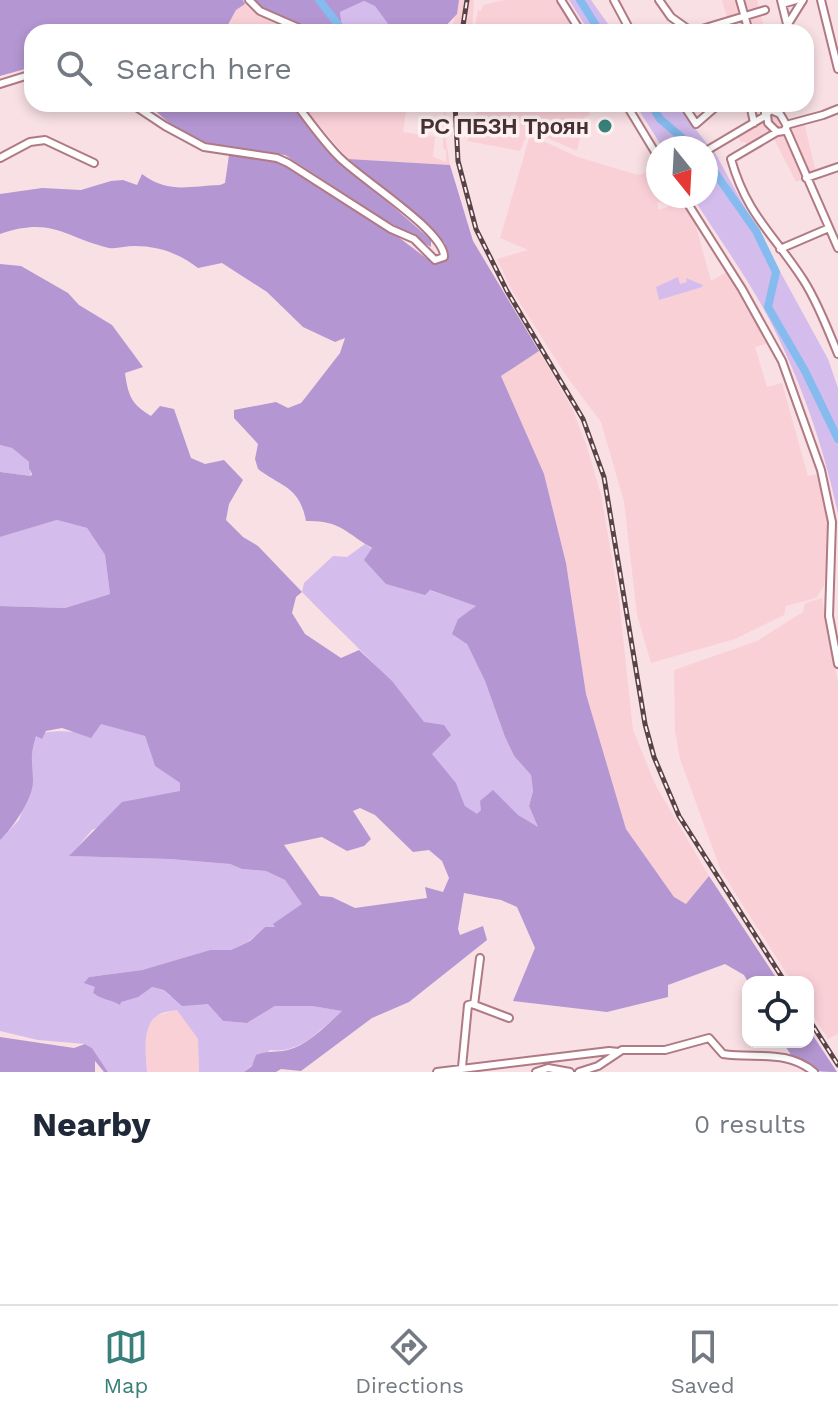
<!DOCTYPE html>
<html lang="en">
<head>
<meta charset="utf-8">
<style>
  :root { --surface:#fff; --page:#f2f2f3; --text:#1f2937; --muted:#747a83; --line:#e0e1e3; --accent:#388079 }
  body { margin:0; font-family:"Work Sans",sans-serif; background:var(--page); color:var(--text) }
  .controls { position:absolute; right:24px; bottom:24px; display:grid; overflow:hidden; border-radius:16px; box-shadow:0 4px 12px #0003 }
  .controls button { width:72px; height:72px; display:grid; place-items:center; padding:0; border:0; border-bottom:2px solid var(--line); background:var(--surface); color:var(--text); font:40px sans-serif }
  .compass { position:absolute; left:646px; top:136px; width:72px; height:72px; border-radius:50%; background:var(--surface); box-shadow:0 4px 12px #0003; rotate:162deg }
  .list { margin:0; padding:0; list-style:none }
  h2 { display:flex; justify-content:space-between; align-items:center; height:104px; margin:0; padding:0 32px; font-size:34px }
  h2 small { font-size:26px; font-weight:400; color:var(--muted) }
  .icon { flex:none; width:44px; height:44px; fill:none; stroke:currentColor; stroke-width:2; stroke-linecap:round; stroke-linejoin:round }
  .map { position:relative; flex:none; width:838px; height:1072px; overflow:hidden }
  .search { position:absolute; background:var(--surface); box-shadow:0 4px 12px #0003; left:24px; right:24px; top:24px; height:88px; display:flex; align-items:center; gap:20px; box-sizing:border-box; padding:0 28px; border-radius:24px; color:var(--muted); font-size:30px }
  .sheet { height:232px; background:var(--surface) }
  nav { display:flex; justify-content:space-around; align-items:center; box-sizing:border-box; height:112px; border-top:2px solid var(--line); background:var(--surface); font-size:22px; color:var(--muted) }
  nav a { display:grid; justify-items:center; gap:4px }
  nav .on { color:var(--accent) }
  .map>svg:first-child { display:block }
  .built { fill:#fad0d7 }
  .green { fill:#d4bced }
  .forest { fill:#b496d2; fill-rule:evenodd }
  .lines { fill:none; stroke-linecap:round; stroke-linejoin:round }
  .river { stroke:#85bbee; stroke-width:8 }
  .minor-casing { stroke:#b07a84; stroke-width:10 }
  .minor { stroke:#fff; stroke-width:6 }
  .rail-casing { stroke:#5a4347; stroke-width:5 }
  .rail { stroke:#fdf1f2; stroke-width:2; stroke-dasharray:6; stroke-linecap:butt }
  .poi-dot { fill:#388079; stroke:#fdf1f2; stroke-width:3 }
  .labels { text-anchor:middle; stroke-width:7; stroke-linejoin:round; paint-order:stroke }
  .poi-label { font-size:22px; font-weight:bold; fill:#483135; stroke:#fdf1f2; text-anchor:end }
</style>
</head>
<body>
<div class="map">
<svg width="838" height="1072" viewBox="0 0 838 1072">
  <rect width="100%" height="100%" fill="#f9e0e4"/>
  <path class="built" d="M459,0H474L472,32H451Z
    M504,0H557L576,32H474L478,10L481,11L483,5Z
    M722,0H757L765,32H731Z
    M245,4L247,7L302,32H224L236,10Z
    M301,104H407L403,132L435,137L433,157L446,162V150L443,148L444,106L429,104H446L444,129L450,165L348,159Z
    M479,104H592L589,116L585,117L577,151L529,130L520,151L467,141Z
    M750,104H783L781,113L788,126L804,122L816,173L796,182L773,137L750,149L745,142H741L736,135L754,121Z
    M530,135L578,157L638,175L658,170V196H676L657,203L659,210L683,201L694,219L711,281L727,272L755,323H758L769,343L755,347L767,387L782,383L808,476L820,474L829,517L827,567L824,586L816,598L786,606L784,615L735,639L651,663L637,615L624,502L601,422L567,377L511,289L497,259L528,250L500,238Z
    M539,351L572,408L587,447L601,495L619,599L633,730L656,786L709,876L686,904L674,897L626,829L586,694L566,563L544,475L501,376Z
    M822,598L838,682V1034L828,1039L808,1007V982H792L721,871L680,759L675,731L674,670L757,641L803,612L805,603Z
    M178,1010L198,1039L199,1072H147L145,1045L148,1027L157,1015Z"/>
  <path class="green" d="M569,0H591L608,24L616,32H589Z
    M364,1L375,5L394,32H348L342,27L340,12Z
    M635,104H676L708,145L703,148H663Z
    M714,151L828,359L838,388V514C824,447 800,378 768,317C746,275 717,236 692,196H706V156Z
    M678,277L680,284L687,282L686,278L703,285L702,287L659,300L656,287Z
    M0,445L12,448L29,462L31,476L0,472Z
    M57,520L87,528L105,555L110,594L65,608L0,606V537Z
    M365,544L372,549L386,584L429,590L477,606L458,619L467,644L485,681L505,737L514,756L531,775L533,791L529,806L538,827L536,829L518,815L481,810L477,815L465,806L456,783L431,754L438,747C404,686 350,642 302,592L304,583L333,556L347,557Z
    M101,723L145,736L155,766L180,783V791L92,830L70,856L169,859L230,864L242,869L266,871L285,880L303,904L274,924L276,927H265L249,941L231,950H210L142,970L89,977L85,983L96,987L93,993L95,995C129,1003 123,1001 152,987L164,990L170,996L208,1003L223,1021L247,1023L275,1006H312L343,1011C319,1030 301,1054 270,1050L244,1072H199L198,1039L177,1010C172,1011 162,1012 158,1015C141,1026 146,1055 147,1072H108L92,1048L85,1044L38,1040L0,1031V840L19,820L33,782L30,763L36,735C57,728 71,733 93,733Z"/>
  <path class="forest" d="M0,0H243L245,4L236,10L224,32H166L163,29L122,32H32V67L0,76Z
    M254,0H459L457,14L440,32H394L375,6L364,1L340,12L342,27L348,32H316L256,5Z
    M176,104H290L328,149L431,240V247L377,215L285,155L194,145L151,107L160,109Z
    M229,155L274,160L290,168L393,233L426,258L440,263L446,257L445,243L348,159L450,165L473,241L539,351L501,376L544,474L566,563L586,694L626,829L674,897L686,904L709,876L779,982H748L744,975L725,964L668,985V997L607,1012L513,1001L535,948L517,907L501,900L464,893L458,929L460,935L483,926L487,940L409,1002L372,1018L301,1071L281,1069L276,1072H244L252,1066L256,1055C269,1050 277,1053 288,1050C308,1045 327,1025 342,1011L312,1006H275L247,1023L223,1021L208,1004L182,1006L164,990L152,987L138,997L121,1002L120,1005C112,1000 100,999 93,993L95,987L84,983L89,977L142,970L210,950H231L250,941L265,927H275L273,924L302,904L285,880L266,871L242,869L230,864L169,859L69,856L122,802L180,791V783L155,766L145,736L101,724L91,738L62,728L46,731L42,739L36,736C30,758 32,758 33,780C34,797 13,828 0,840V606L65,608L110,594L105,555L87,528L57,520L0,537V472L31,476L32,474L29,468V462L12,448L0,445V264L21,266L68,293L79,305L112,325L143,367L125,373C128,395 131,404 151,416L160,406L174,409L191,458L205,464L224,460L243,480L229,504L226,520L243,537L258,546L302,592L296,597L292,613L305,634L341,658L359,650L392,681L424,722L444,725L451,735L432,754L456,783L465,806L477,814L481,810L480,801L493,790L518,815L538,827L529,806L533,791L531,775L514,756L505,737L485,681L467,644L452,634L458,619L476,606L430,590L425,595L386,584L364,560L372,548C346,533 340,520 306,521C299,486 283,488 258,469L255,459L258,444L234,418V410L276,402L288,408L301,403L309,393L340,353L345,338L335,342L303,327L267,292L222,263L198,268C178,253 159,246 134,246C126,246 117,249 109,248C64,237 52,216 0,234V194L42,188L81,190L111,181L123,180L137,185L142,174C169,194 188,186 220,185L225,183ZM360,808L375,815L413,852L429,850L442,861L449,878L443,892L425,887L427,898L355,908L332,897L320,896L284,845L322,837L347,851L364,846L371,839L353,811Z
    M808,1028L837,1072C807,1072 798,1069 783,1042H808Z
    M0,1037L74,1048L85,1044L92,1048L108,1072H104L95,1061V1072H0Z"/>
  <g class="lines">
    <path class="river" d="M319,0L344,32
      M580,0L600,32
      M651,104L660,119L694,148
      M706,160L756,231L776,272L768,307L805,371L838,439"/>
    <g class="minor-casing">
      <path id="minor" d="M249,0L260,11L308,32
        M561,0L581,32
        M614,0L631,32
        M659,0L671,17L692,32
        M740,0L749,32
        M781,0L789,32
        M821,0L838,69
        M782,4L796,0
        M692,32L765,10
        M783,32L803,0
        M0,84L32,74
        M132,104L165,126L204,147L277,158L288,163L391,229L414,239L435,260L444,257C445,231 359,178 339,157C323,141 310,122 296,104
        M626,104L658,157
        M683,104L696,124L719,104
        M750,104L754,123
        M786,125L823,115L838,109
        M786,129L838,248
        M777,132L768,123L767,114L771,110L780,114L787,126L784,131L777,132L731,159C747,216 774,234 804,281C818,303 828,330 838,354
        M706,151L765,116V104
        M0,158L30,142L45,140L94,163
        M806,178L838,167
        M683,196L742,289L782,361L821,470L832,522L829,616L838,664
        M780,249L829,228
        M474,1005L480,958
        M462,1067L468,1005L472,1004L509,1018
        M437,1072L609,1051L619,1052
        M536,1072L548,1068L570,1072
        M579,1072L598,1066L622,1050H665L709,1038L723,1054C756,1059 786,1049 814,1072"/>
    </g>
    <use href="#minor" class="minor"/>
    <g class="rail-casing">
      <path id="rail" d="M462,32L467,0
        M455,104L458,161L476,229L507,291L583,419L604,477L645,724L654,757L679,816L785,982
        M808,1018L838,1065"/>
    </g>
    <use href="#rail" class="rail"/>
  </g>
  <circle class="poi-dot" cx="605" cy="126" r="8"/>
  <g class="labels">
    <g class="poi-label">
      <text x="589" y="134">РС ПБЗН Троян</text>
    </g>
  </g>
</svg>
<div class="controls">
<button><svg class="icon" aria-label="locate" viewBox="0 0 24 24"><circle cx="12" cy="12" r="6"/><path d="M12 2v4M12 18v4M2 12h4M18 12h4"/></svg></button>
</div>
<svg class="compass" viewBox="-18 -18 36 36"><path d="M0-13l5 13h-10z" fill="#e53935"/><path d="M0 13l5-13h-10z" fill="#747a83"/></svg>
<div class="search"><svg class="icon" aria-label="search" viewBox="0 0 24 24"><circle cx="10" cy="10" r="6"/><path d="M15 15l6 6"/></svg>Search here</div>
</div>
<section class="sheet">
<h2>Nearby<small>0 results</small></h2>
<ul class="list">
</ul>
</section>
<nav>
<a class="on"><svg class="icon" aria-label="map" viewBox="0 0 24 24"><path d="M3 6l6-2 6 2 6-2v14l-6 2-6-2-6 2zM9 4v14M15 6v14"/></svg>Map</a>
<a><svg class="icon" aria-label="directions" viewBox="0 0 24 24"><path d="M12 3l9 9-9 9-9-9zM9 14v-3h6M13 9l2 2-2 2"/></svg>Directions</a>
<a><svg class="icon" aria-label="saved" viewBox="0 0 24 24"><path d="M7 4h10v16l-5-4-5 4z"/></svg>Saved</a>
</nav>
</body>
</html>
